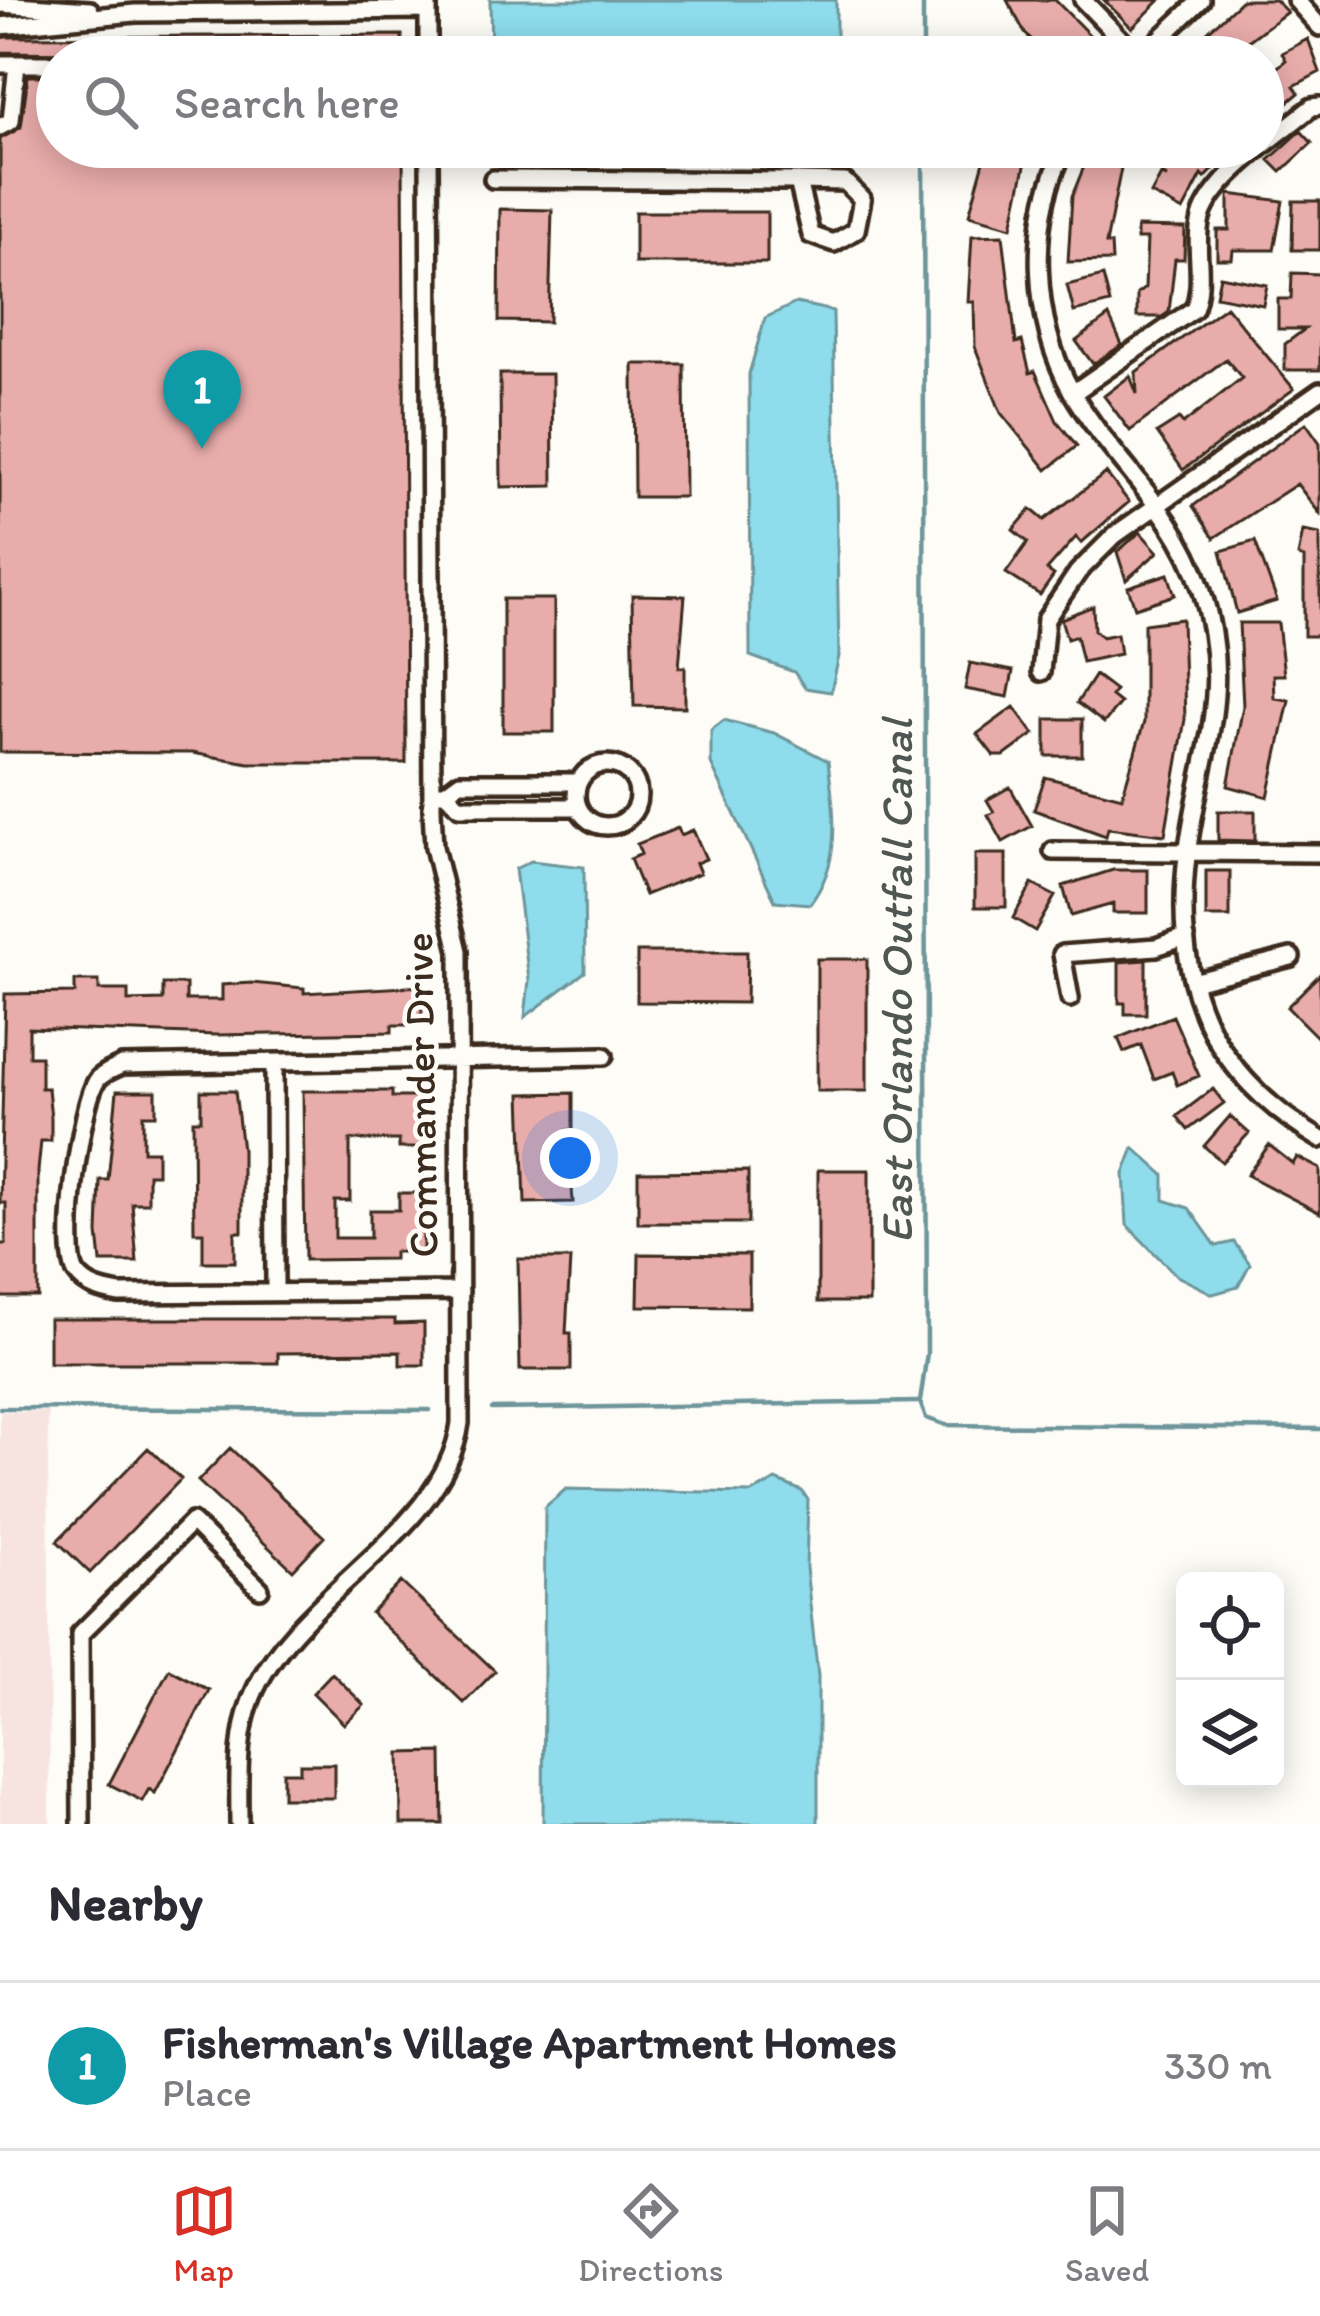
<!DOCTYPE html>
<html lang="en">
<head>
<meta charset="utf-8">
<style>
  :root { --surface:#fff; --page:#f7f7f7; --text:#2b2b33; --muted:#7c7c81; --line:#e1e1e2; --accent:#d93025 }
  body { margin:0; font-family:Itim,sans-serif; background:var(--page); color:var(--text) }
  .controls { position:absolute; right:36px; bottom:36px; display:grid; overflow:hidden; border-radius:18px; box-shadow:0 6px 30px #0003 }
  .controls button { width:108px; height:108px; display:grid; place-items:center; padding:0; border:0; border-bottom:3px solid var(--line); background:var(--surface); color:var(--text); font:60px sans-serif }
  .you { position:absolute; left:570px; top:1158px; width:42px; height:42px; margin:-30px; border:9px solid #fff; border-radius:50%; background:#1a73e8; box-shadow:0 0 0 18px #1a73e833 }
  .badge { display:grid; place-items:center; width:78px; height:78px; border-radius:50%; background:var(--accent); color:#fff; font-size:39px; font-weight:700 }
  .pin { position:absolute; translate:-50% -99px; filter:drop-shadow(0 3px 6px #0008) }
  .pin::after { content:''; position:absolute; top:63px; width:42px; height:36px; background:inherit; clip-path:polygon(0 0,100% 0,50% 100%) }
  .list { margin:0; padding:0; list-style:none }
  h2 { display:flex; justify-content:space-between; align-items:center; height:156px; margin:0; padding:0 48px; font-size:51px }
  h2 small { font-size:39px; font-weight:400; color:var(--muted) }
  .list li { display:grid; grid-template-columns:78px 1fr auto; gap:36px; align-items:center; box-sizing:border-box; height:168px; padding:0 48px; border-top:3px solid var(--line) }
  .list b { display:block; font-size:45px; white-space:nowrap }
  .list p { margin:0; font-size:39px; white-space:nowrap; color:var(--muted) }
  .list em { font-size:39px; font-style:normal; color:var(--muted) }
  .icon { flex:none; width:66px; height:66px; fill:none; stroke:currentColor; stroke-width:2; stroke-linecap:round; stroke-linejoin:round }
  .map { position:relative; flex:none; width:1320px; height:1824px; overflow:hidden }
  .search { position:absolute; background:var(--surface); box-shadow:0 6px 30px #0003; left:36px; right:36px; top:36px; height:132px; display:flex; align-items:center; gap:30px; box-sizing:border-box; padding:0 42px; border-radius:66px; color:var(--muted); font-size:45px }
  .sheet { height:324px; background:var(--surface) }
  nav { display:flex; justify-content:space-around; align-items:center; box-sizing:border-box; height:168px; border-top:3px solid var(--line); background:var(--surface); font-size:33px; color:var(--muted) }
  nav a { display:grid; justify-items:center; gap:6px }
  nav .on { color:var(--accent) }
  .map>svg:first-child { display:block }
  .built { fill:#f7e4e0 }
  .water { fill:#8edcec; stroke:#6d959a; stroke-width:3 }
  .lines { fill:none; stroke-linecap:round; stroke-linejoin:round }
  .stream { stroke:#6d959a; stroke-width:4.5 }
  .building { fill:#e8acab; stroke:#3b2a1e; stroke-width:3 }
  .minor-casing { stroke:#3b2a1e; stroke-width:24 }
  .minor { stroke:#fdfcf7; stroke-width:15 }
  .labels { text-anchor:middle; stroke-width:9; stroke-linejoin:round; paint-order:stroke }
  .street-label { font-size:42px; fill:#3b2a1e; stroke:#fdfcf7 }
  .water-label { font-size:45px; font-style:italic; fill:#505652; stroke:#fdfcf7 }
</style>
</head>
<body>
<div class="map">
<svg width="1320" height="1824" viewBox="0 0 1320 1824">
  <rect width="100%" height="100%" fill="#fdfcf7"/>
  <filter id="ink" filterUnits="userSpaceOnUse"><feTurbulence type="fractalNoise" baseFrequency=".00833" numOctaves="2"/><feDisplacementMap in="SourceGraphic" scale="24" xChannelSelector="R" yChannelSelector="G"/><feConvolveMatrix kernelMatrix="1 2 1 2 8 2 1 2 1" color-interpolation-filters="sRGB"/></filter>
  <g filter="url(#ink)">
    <path class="built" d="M48,1411L50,1824H0V1412Z"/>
    <path class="water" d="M490,0H836V57H491Z
      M796,303L833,311L839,656L831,692L805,688L794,672L750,656L749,374L765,318Z
      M724,720L774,733L828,761C834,812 843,861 810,904L775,901L711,764V730Z
      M531,861L584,867L585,972L525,1017L529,980L515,869Z
      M1134,1148L1164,1175V1200L1189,1208L1216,1246L1234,1242L1250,1264L1238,1287L1213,1294L1177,1276L1127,1225L1124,1174Z
      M776,1480L802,1491L808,1500L806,1568L818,1676V1824H543L545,1507L566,1489L752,1493Z"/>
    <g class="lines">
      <path class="stream" d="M923,0V57
        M923,147L927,1353L920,1402L926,1418L946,1425L1320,1429
        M0,1408L430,1410
        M492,1409L918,1402"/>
    </g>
    <path class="building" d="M1007,0H1055L1111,57H1049L1025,33Z
      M1104,0H1160L1132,28Z
      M1242,0H1275L1287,12L1240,47L1249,57H1180Z
      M402,35V57L0,52V38L6,37Z
      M1308,39L1320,72L1294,86L1299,93L1263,123V80L1286,60L1282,53Z
      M28,76H57V147H403L406,763H249L192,753L0,752V139L21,127Z
      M1301,131L1312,143L1281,172L1269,160Z
      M988,147H1029L1012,227L969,215Z
      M1178,147H1235L1205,178L1202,175L1183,211L1151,194L1161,175L1167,177L1162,174Z
      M1090,152L1122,163L1106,244H1111L1112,261L1068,262L1072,196Z
      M1229,194L1283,201L1274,250H1233L1232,259H1217V230H1229Z
      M1293,201H1320V250H1292Z
      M500,209L552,210L549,322L499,321Z
      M635,212H767V263H635Z
      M1137,227L1185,228L1184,259H1175L1169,312L1162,317H1137V294L1145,288L1147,239H1137Z
      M1003,235L1016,343L1022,341L1030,373L1035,371L1057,421L1077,446L1047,470L1001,413L975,347L974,302H968L972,236Z
      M1292,273L1320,274V370H1285V344L1305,329H1278V299H1291Z
      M1103,276L1110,303L1074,312L1067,285Z
      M1220,276L1267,285L1263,305L1216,296Z
      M1226,306L1294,389L1183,470L1157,433L1179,419L1183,424L1242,378L1226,359L1130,431L1104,396L1130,376L1137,394L1136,372Z
      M1109,316L1122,345L1093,364L1076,341Z
      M633,364H684L685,497H634Z
      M500,374H552L553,486L501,487Z
      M1306,423L1320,443V514L1297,484L1214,538L1193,506Z
      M1106,473L1129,502L1081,543L1076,537L1047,570L1054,575L1040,595L1006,573L1028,542L1013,530L1031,509L1044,520Z
      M1303,531L1320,534V636H1304V558L1298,556Z
      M1140,532L1158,552L1126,580L1117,552Z
      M1255,541L1277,601L1237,613L1221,551Z
      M1168,574L1175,595L1135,608L1128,587Z
      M632,595L685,596L679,667H685V707L634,706Z
      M503,599H554V732H503Z
      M1093,606L1094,630L1102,637L1117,634L1120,654L1082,662L1076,636L1067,639L1061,619Z
      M1182,619L1185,719L1165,835L1108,828L1106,836L1034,810L1045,777L1122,797L1144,722V624Z
      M1239,623H1278L1284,675H1273L1274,698L1289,700L1268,797L1228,786L1243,706Z
      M970,663L1013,671L1008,697L965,689Z
      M1095,675L1115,690L1111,696L1120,703L1104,723L1077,703Z
      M1014,707L1034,734L1004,756H994L977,734Z
      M1046,719H1082V756H1046Z
      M1010,787L1032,826L1003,842L988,815L994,812L987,800Z
      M1218,811H1255V841L1218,840Z
      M678,828L681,835L693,830L706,859L696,863L700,873L645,895L630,859L641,854L637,844Z
      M975,854H1006V907H975Z
      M1113,870H1148V913H1113V904L1071,916L1063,886Z
      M1206,871H1230V917H1206Z
      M1032,884L1055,896L1035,931L1013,918Z
      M637,952H747L746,1003L637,1002Z
      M817,959H867V1091H817Z
      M1146,960V1014H1125V1003H1119V962Z
      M1320,974V1040L1287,1007Z
      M75,981H99V990H128V1001L163,1000V984H186V1000H222V985L252,983L304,988V993L422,986V1025H392V1032L216,1035L29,1028V1056H41V1088H48L51,1118V1141H41L38,1171V1297H0V1244H6V1203H0L5,994L75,993Z
      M1173,1016L1199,1076L1177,1085L1172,1072L1154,1079L1141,1045L1124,1052L1118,1038Z
      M1213,1089L1224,1103L1188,1130L1177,1116Z
      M117,1091H156V1115H143V1151H157V1174H148V1203H132L137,1262H101L98,1233L100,1180H108Z
      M201,1091H235L242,1150V1232H235V1262H203V1232H194L193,1120H201Z
      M303,1091H392V1097H422V1148H399V1140H350V1201H335V1238H370V1210H399V1193H423V1252H394V1259L305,1260Z
      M573,1093V1130H568L573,1202L525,1203L521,1094Z
      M1230,1116L1249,1133L1222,1162L1204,1146Z
      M1269,1145L1293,1164L1297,1157L1320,1169V1213L1247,1175Z
      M818,1170H869V1302H818Z
      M748,1171V1223H638V1172Z
      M639,1254L749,1255V1307L638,1306Z
      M518,1259H570L566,1333H571V1370H520Z
      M49,1319H395V1324L424,1323V1365H400V1352L278,1353V1363H49Z
      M148,1448L181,1479L90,1573L57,1541Z
      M230,1448L324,1537L293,1570L198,1481Z
      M401,1582L495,1671L464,1703L371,1613Z
      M169,1669L209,1690L155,1793L149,1789L142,1801L109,1784Z
      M332,1673L364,1705L344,1724L313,1693Z
      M442,1752L443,1824H401L400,1753Z
      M300,1764H334V1798H283V1772H300Z"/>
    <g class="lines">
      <g class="minor-casing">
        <path id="minor" d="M1083,0L1138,57
          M1296,0L1320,27
          M428,3V57
          M0,4L90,10
          M0,26L135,13L428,10
          M1141,57L1201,0
          M0,64H57
          M0,127L11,121L17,64
          M1066,147C1027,218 1032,321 1072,392C1112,461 1176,509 1201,588C1236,695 1199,754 1187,856C1172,983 1210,1074 1320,1139
          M493,179L798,181L845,182L862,199L856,230L834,243L811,235L798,181
          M1073,393L1194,309C1206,278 1193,248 1201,218C1211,179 1281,133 1312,107L1320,106
          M1041,672L1046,619L1078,572L1115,535L1320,391
          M576 795a31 31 0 1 1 62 0a31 31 0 1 1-62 0Z
          M432,793H445L460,782H579
          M445,793L460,807H578
          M1053,851L1320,853
          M1193,982L1291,957
          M1070,998L1062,954L1156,947L1186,937
          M274,1066L275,1289
          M460,1291L119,1294C104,1291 87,1288 77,1274C60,1252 81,1100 98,1079C103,1073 114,1069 122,1065L604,1056
          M81,1824L80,1634L192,1522L260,1589
          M239,1824C239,1783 236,1736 252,1697C294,1594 445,1533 460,1423L459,951L434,847L432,810L429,147"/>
      </g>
      <use href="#minor" class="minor"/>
    </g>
  </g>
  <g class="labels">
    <g class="street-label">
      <text transform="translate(420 1095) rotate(-91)" y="15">Commander Drive</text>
    </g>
    <g class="water-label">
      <text transform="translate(896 981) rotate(-90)" y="16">East Orlando Outfall Canal</text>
    </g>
  </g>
</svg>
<div class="controls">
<button><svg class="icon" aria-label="locate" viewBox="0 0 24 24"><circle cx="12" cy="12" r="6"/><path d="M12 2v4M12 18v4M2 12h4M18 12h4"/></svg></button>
<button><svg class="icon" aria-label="layers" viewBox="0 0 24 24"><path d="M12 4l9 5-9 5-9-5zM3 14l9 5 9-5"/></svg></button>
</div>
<div class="you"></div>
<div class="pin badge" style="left:202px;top:449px;background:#0f9aa8">1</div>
<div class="search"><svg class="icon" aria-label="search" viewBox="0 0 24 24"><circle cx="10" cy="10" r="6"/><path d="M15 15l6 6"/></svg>Search here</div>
</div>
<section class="sheet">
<h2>Nearby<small></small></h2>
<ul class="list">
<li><span class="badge" style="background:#0f9aa8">1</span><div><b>Fisherman's Village Apartment Homes</b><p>Place</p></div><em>330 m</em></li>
</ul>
</section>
<nav>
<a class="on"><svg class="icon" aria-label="map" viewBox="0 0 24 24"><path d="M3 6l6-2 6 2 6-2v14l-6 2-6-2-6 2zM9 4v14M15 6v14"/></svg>Map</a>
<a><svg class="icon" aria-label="directions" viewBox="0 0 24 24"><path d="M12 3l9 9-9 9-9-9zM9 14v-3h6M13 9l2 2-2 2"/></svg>Directions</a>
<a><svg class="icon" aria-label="saved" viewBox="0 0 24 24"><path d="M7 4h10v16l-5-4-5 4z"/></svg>Saved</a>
</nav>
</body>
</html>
